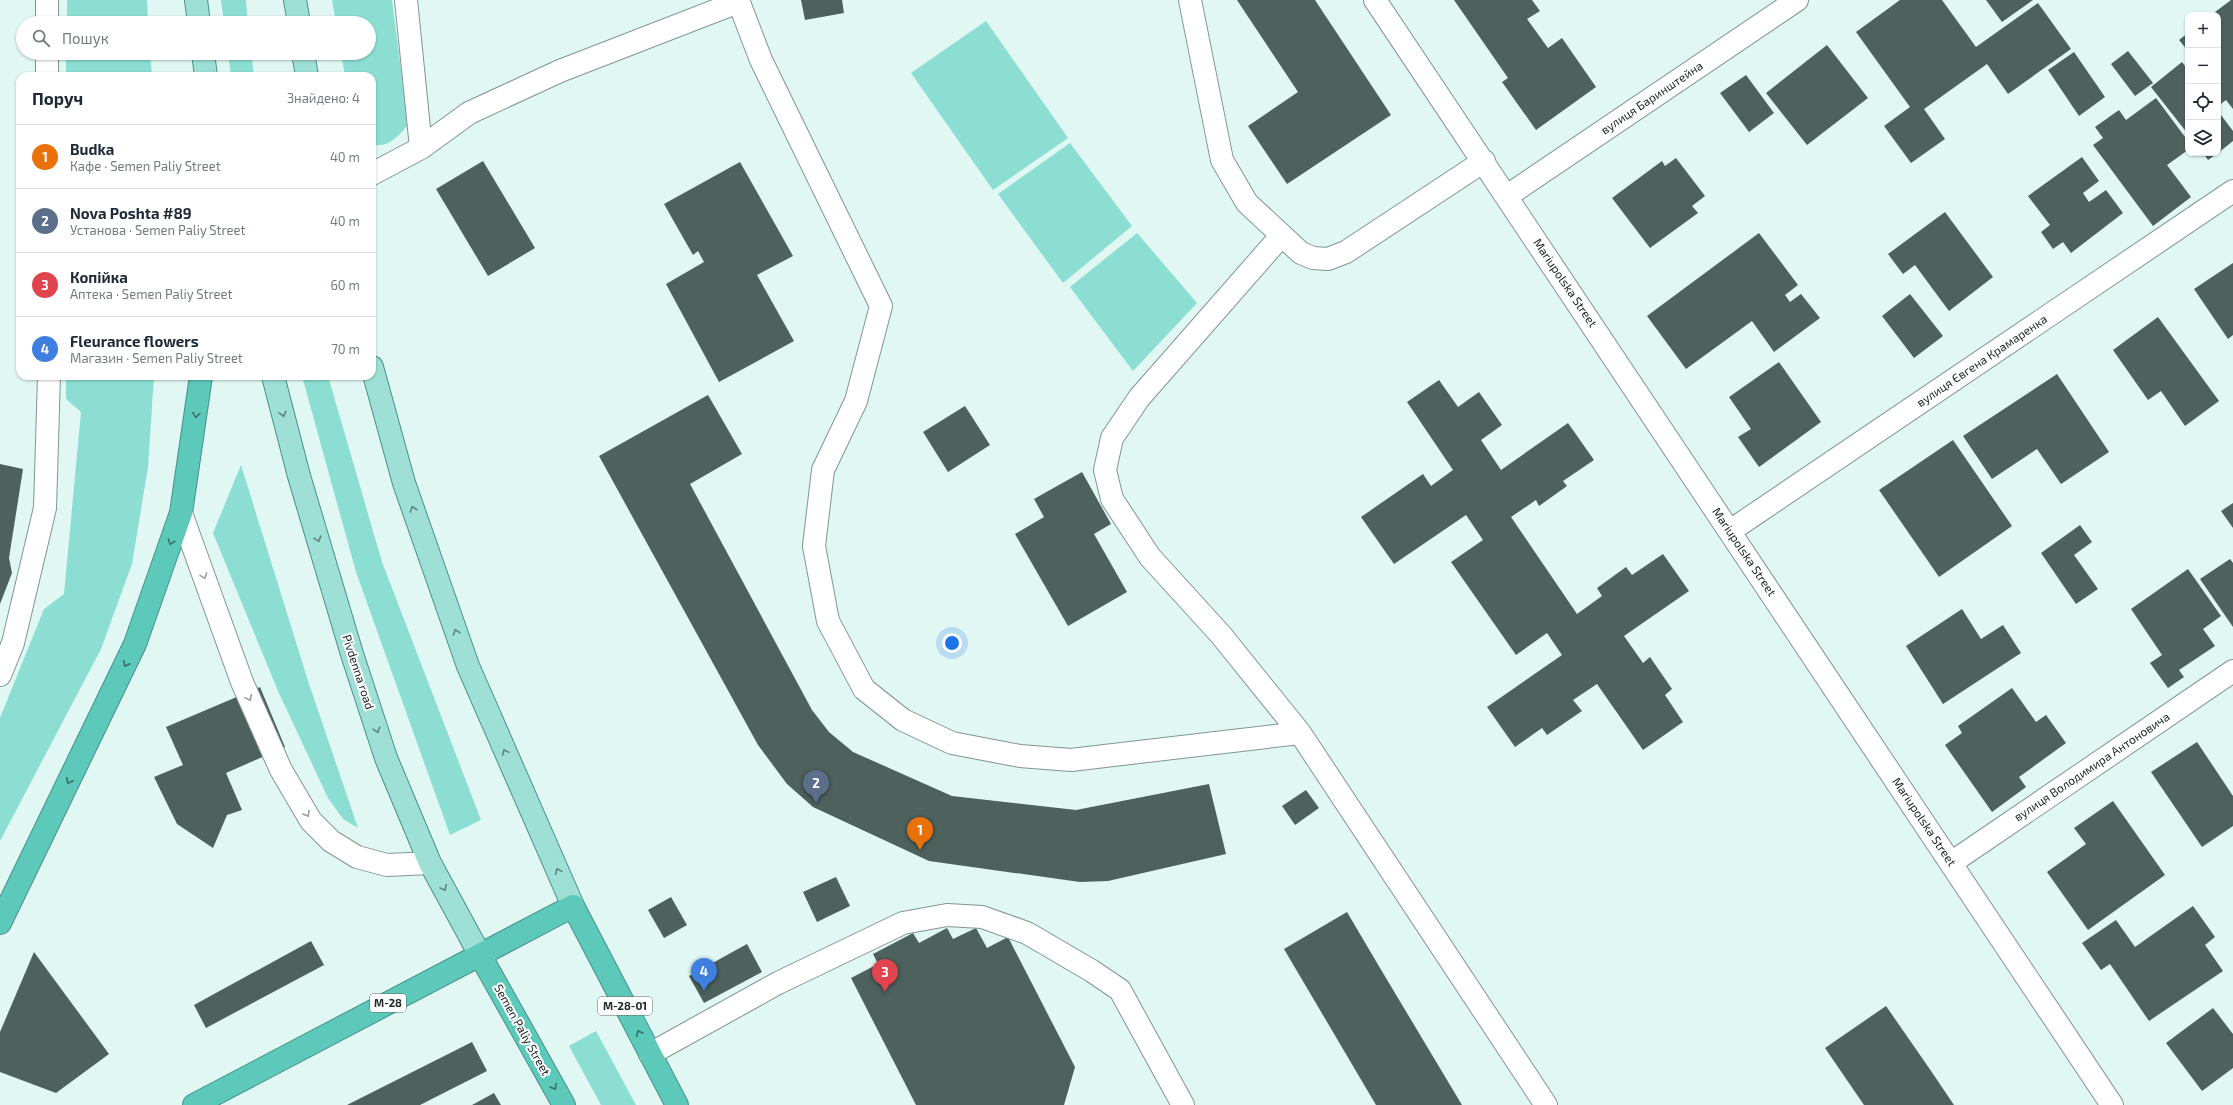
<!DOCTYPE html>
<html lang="uk">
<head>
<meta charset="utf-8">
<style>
  :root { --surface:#fff; --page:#f6f6f7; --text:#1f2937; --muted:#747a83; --line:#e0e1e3; --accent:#1a73e8 }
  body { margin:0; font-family:"Exo 2",sans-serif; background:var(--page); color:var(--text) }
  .controls { position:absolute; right:12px; top:12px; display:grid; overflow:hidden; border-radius:8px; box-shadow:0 1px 3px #0004 }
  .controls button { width:36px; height:36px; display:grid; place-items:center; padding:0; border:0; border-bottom:1px solid var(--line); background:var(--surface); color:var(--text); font:20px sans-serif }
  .you { position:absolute; left:952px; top:643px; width:14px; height:14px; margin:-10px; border:3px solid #fff; border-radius:50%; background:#1a73e8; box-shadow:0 0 0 6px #1a73e833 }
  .badge { display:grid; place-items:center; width:26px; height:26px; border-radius:50%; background:var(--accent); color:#fff; font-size:13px; font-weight:700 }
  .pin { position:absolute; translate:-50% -33px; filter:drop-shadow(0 1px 2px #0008) }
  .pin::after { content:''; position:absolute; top:21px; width:14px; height:12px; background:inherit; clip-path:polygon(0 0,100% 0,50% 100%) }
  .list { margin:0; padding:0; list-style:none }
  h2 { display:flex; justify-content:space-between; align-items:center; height:52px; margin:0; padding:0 16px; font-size:17px }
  h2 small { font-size:13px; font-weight:400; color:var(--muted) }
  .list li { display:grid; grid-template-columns:26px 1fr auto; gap:12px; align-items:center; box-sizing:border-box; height:64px; padding:0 16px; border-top:1px solid var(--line) }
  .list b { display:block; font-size:15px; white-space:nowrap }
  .list p { margin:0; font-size:13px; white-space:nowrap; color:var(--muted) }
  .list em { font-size:13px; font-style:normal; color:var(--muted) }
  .icon { flex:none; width:22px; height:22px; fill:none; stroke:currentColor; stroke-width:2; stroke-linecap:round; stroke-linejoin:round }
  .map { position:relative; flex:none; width:2233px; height:1105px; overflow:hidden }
  .search { position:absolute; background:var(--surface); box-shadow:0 1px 3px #0004; left:16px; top:16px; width:360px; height:44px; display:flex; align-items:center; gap:10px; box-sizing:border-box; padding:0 14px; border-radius:22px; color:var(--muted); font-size:15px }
  .panel { position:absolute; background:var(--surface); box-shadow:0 1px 3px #0004; left:16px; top:72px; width:360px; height:308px; border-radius:12px }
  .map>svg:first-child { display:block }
  .green { fill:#8bded1 }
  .building { fill:#4d615d }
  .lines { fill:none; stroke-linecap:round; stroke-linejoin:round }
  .minor-casing { stroke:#819692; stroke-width:24 }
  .major-casing { stroke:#489187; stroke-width:24 }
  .highway-casing { stroke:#489187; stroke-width:24 }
  .minor { stroke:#fff; stroke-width:22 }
  .major { stroke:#9edfd6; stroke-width:22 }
  .highway { stroke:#5dc9ba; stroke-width:22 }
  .oneway { stroke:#5f847e }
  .oneway2 { stroke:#3b7069 }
  .oneway3 { stroke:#9b9e9e }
  .labels { text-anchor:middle; stroke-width:4; stroke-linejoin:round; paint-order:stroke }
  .shield { fill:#fff; stroke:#636868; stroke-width:1 }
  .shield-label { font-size:11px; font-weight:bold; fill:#202827 }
  .street-label { font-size:12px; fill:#202827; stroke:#fff }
</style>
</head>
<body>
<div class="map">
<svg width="2233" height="1105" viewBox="0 0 2233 1105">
  <rect width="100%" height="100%" fill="#e0f7f3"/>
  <path class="green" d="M67,0H147L148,23H67Z
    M221,0H246L248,23H224Z
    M332,0H392L408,125C399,135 387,150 372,144V76H345L341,53H369V23H336Z
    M986,21L1068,138L993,190L911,73Z
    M66,53H150L152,76H66Z
    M228,53H251L254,76H231Z
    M1070,143L1132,226L1063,283L998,194Z
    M1137,233L1197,303L1133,371L1070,287Z
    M66,376H154L148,467L132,564L101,649L0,841V718L44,609L64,594L81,412L66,399Z
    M302,376H328L382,562L481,820L450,835L356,572Z
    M241,465L308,681L358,828L343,819L328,798L278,691L213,533Z
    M596,1031L636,1105H601L569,1046Z"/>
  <path class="building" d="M801,0H842L844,13L805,20Z
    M1237,0H1315L1391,115L1287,184L1248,126L1298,92Z
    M1454,0H1532L1540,11L1527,19L1548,48L1562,38L1596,87L1536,130L1502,82L1508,78Z
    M1900,0H1942L1976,47L2038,3L2071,49L2008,94L1987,64L1924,109L1945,139L1911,163L1884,126L1910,107L1856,32Z
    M1986,0H2033L2002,22Z
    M2231,0H2233V109L2226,100L2218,106V15H2211Z
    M2188,33V51L2179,40Z
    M1827,45L1868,98L1807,145L1766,93Z
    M2128,51L2153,83L2135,96L2111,64Z
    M2074,52L2105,97L2079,116L2048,70Z
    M2182,62L2188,70V134L2151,87Z
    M1746,75L1774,113L1749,132L1720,93Z
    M2156,98L2188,141V150L2167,165L2191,197L2153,226L2093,145L2103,138L2095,127L2119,110L2126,120Z
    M2218,111L2233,131V141L2218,153Z
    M2203,153H2218L2208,160Z
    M2082,157L2099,181L2083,193L2089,202L2106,190L2123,213L2071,253L2063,242L2053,249L2041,232L2050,225L2028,196Z
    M1676,158L1705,196L1692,206L1698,213L1650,248L1612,198L1662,161L1665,166Z
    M483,161L535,248L488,276L436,189Z
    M740,162L793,256L757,275L794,341L719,382L666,284L704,262L698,251L693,255L664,204Z
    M1945,212L1993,277L1949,311L1915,265L1903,274L1888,254Z
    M1759,233L1798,285L1785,295L1790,302L1801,294L1820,318L1774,352L1752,321L1686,369L1647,316Z
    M2233,263V335L2228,339L2194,289Z
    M1910,294L1943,336L1914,358L1882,316Z
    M2158,317L2219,401L2185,426L2161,391L2148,400L2113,350Z
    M1779,362L1821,422L1759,467L1738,437L1751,429L1729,397Z
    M2057,374L2109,452L2061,484L2037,449L1992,479L1963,436Z
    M1439,380L1458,407L1479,392L1502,425L1481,440L1501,470L1568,423L1594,460L1563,481L1567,486L1539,506L1536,500L1511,517L1577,614L1602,596L1597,588L1626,567L1632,575L1663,554L1689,591L1624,636L1643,663L1650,657L1672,689L1665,695L1683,722L1643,750L1597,684L1573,700L1582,711L1547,735L1542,728L1515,747L1487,707L1562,655L1547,633L1516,655L1451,562L1483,540L1466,515L1394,564L1361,517L1423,474L1431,486L1453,470L1407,402Z
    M708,395L742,454L690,484L812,710L829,732L853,752L952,796L1076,810L1209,784L1226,854L1108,881L1080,882L929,861L813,807L787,784L758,745L599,456Z
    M965,406L990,445L948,472L923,432Z
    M1953,440L2012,526L1939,577L1879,490Z
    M0,464L23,469L9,558L12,573L0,604Z
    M1082,472L1111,524L1094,534L1127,592L1068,626L1015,534L1044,517L1034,499Z
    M2233,503V528L2221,511Z
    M2080,525L2092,542L2074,555L2098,589L2076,604L2041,553Z
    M2230,559L2233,563V627L2200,579Z
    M2188,569L2221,616L2203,629L2215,646L2179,670L2184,677L2168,688L2150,663L2162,655L2131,609Z
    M1962,609L1981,639L2003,625L2021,653L1943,704L1906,646Z
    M260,687L285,747L226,773L242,810L227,815L213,848L177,824L154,777L183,765L166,727Z
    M2012,688L2036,722L2046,715L2066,743L2019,777L2026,787L1992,812L1945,745L1962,733L1958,726Z
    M2197,742L2233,796V826L2202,847L2151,772Z
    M1306,790L1319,808L1295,825L1282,806Z
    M2113,801L2165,875L2088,930L2047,872L2086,844L2074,828Z
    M836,877L850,906L817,922L803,892Z
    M671,897L687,925L664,938L648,910Z
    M2193,906L2215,937L2205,945L2223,971L2149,1021L2110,964L2101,970L2082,943L2116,920L2135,947Z
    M1347,912L1380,968L1462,1105H1376L1284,949Z
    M947,928L953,939L976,928L987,948L1008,937L1075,1067L1064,1105H916L851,978L878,964L873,954L913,933L919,943Z
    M311,941L324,965L206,1028L194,1005Z
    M747,944L762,972L704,1003L689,976Z
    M34,952L109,1054L56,1093L0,1072V1032Z
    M1886,1006L1929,1068L1954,1105H1864L1825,1048Z
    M2213,1008L2233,1034V1068L2202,1091L2166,1043Z
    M472,1042L487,1071L420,1105H347Z
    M494,1093L501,1105H472Z"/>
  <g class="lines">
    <g class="minor-casing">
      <path id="minor" d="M47,0V23
        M738,0L761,60L881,306L856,401L823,470L814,546L828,621L864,689L903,720L952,743L1020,756L1071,760L1300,733
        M1190,0L1222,160L1247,203L1301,253L1313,258L1328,259L1346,252L1484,161
        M1375,0L2112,1105
        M47,53V76
        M421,148L469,113L560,71L738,2
        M372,174L421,148L406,0
        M1507,196L1797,0
        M1281,236L1139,398L1112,438L1105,470L1112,499L1150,557L1221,635L1300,733L1546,1105
        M181,513L242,682L281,770L311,821L331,841L357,857L387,865L430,863
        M1730,531L2233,191
        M0,675L13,643L45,508L49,376
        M1951,863L2233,671
        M650,1054L778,983L903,923L947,915L982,917L1027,933L1092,971L1120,990L1183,1105"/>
    </g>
    <g class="major-casing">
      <path id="major" d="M196,0L199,23
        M295,0L299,23
        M203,53L206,76
        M303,53L307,76
        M372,367L404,483L468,666L573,906
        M273,376L299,476L352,654L386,758L430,863L480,955"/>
    </g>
    <g class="highway-casing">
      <path id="highway" d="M0,923L135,644L181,513L201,376
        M480,955L564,1105
        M194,1105L573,906L677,1105"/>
    </g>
    <use href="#minor" class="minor"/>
    <use href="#major" class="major"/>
    <use href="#highway" class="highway"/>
  </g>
  <defs><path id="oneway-chevron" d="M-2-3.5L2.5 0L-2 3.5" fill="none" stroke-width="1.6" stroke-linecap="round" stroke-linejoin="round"/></defs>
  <g class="oneway">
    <use href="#oneway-chevron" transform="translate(283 414) rotate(76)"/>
    <use href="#oneway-chevron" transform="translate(413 509) rotate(-109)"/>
    <use href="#oneway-chevron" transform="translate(318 539) rotate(73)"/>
    <use href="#oneway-chevron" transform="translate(456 632) rotate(-109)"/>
    <use href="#oneway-chevron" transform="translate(377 730) rotate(72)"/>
    <use href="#oneway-chevron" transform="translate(505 752) rotate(-114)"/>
    <use href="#oneway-chevron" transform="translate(558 871) rotate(-114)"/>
    <use href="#oneway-chevron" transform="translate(444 888) rotate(62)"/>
  </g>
  <g class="oneway2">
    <use href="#oneway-chevron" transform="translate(196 415) rotate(99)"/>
    <use href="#oneway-chevron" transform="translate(171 542) rotate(109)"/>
    <use href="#oneway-chevron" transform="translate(126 664) rotate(116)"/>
    <use href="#oneway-chevron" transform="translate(69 781) rotate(116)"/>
    <use href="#oneway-chevron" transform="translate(639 1033) rotate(-117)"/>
    <use href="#oneway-chevron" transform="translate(554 1087) rotate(61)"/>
  </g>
  <g class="oneway3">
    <use href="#oneway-chevron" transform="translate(204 576) rotate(70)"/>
    <use href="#oneway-chevron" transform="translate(249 698) rotate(66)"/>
    <use href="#oneway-chevron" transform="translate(307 814) rotate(59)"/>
  </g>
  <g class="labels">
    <g class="shield">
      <rect x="370" y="994" width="36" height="18" rx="3"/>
      <rect x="598" y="997" width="54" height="18" rx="3"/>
    </g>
    <g class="shield-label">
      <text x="388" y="1007">М-28</text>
      <text x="625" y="1010">М-28-01</text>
    </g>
    <g class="street-label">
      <text transform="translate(1652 98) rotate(-34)" y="4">вулиця Баринштейна</text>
      <text transform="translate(1565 283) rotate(56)" y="4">Mariupolska Street</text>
      <text transform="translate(1982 361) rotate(-34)" y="4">вулиця Євгена Крамаренка</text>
      <text transform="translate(1744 552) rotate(56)" y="4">Mariupolska Street</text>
      <text transform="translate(358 672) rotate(72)" y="4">Pivdenna road</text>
      <text transform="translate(2092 767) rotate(-34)" y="4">вулиця Володимира Антоновича</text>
      <text transform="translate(1924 822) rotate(56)" y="4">Mariupolska Street</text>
      <text transform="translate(522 1030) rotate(61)" y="4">Semen Paliy Street</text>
    </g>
  </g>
</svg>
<div class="controls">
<button>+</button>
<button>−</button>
<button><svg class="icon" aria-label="locate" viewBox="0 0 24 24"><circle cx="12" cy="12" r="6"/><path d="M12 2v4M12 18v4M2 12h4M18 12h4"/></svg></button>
<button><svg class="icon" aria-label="layers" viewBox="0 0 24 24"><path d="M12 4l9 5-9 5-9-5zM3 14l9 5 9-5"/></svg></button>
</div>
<div class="you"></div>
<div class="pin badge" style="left:920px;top:850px;background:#e8710a">1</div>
<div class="pin badge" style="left:816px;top:803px;background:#5c6f8a">2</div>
<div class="pin badge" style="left:885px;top:992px;background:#e0444e">3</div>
<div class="pin badge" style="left:704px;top:991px;background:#3f7fe0">4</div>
<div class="search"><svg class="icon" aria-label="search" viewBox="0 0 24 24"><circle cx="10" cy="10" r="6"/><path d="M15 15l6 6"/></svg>Пошук</div>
<section class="panel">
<h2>Поруч<small>Знайдено: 4</small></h2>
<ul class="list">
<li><span class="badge" style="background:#e8710a">1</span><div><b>Budka</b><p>Кафе · Semen Paliy Street</p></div><em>40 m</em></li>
<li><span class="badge" style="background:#5c6f8a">2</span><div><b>Nova Poshta #89</b><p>Установа · Semen Paliy Street</p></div><em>40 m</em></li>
<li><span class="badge" style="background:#e0444e">3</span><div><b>Копійка</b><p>Аптека · Semen Paliy Street</p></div><em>60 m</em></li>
<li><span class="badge" style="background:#3f7fe0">4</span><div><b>Fleurance flowers</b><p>Магазин · Semen Paliy Street</p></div><em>70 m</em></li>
</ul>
</section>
</div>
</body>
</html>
